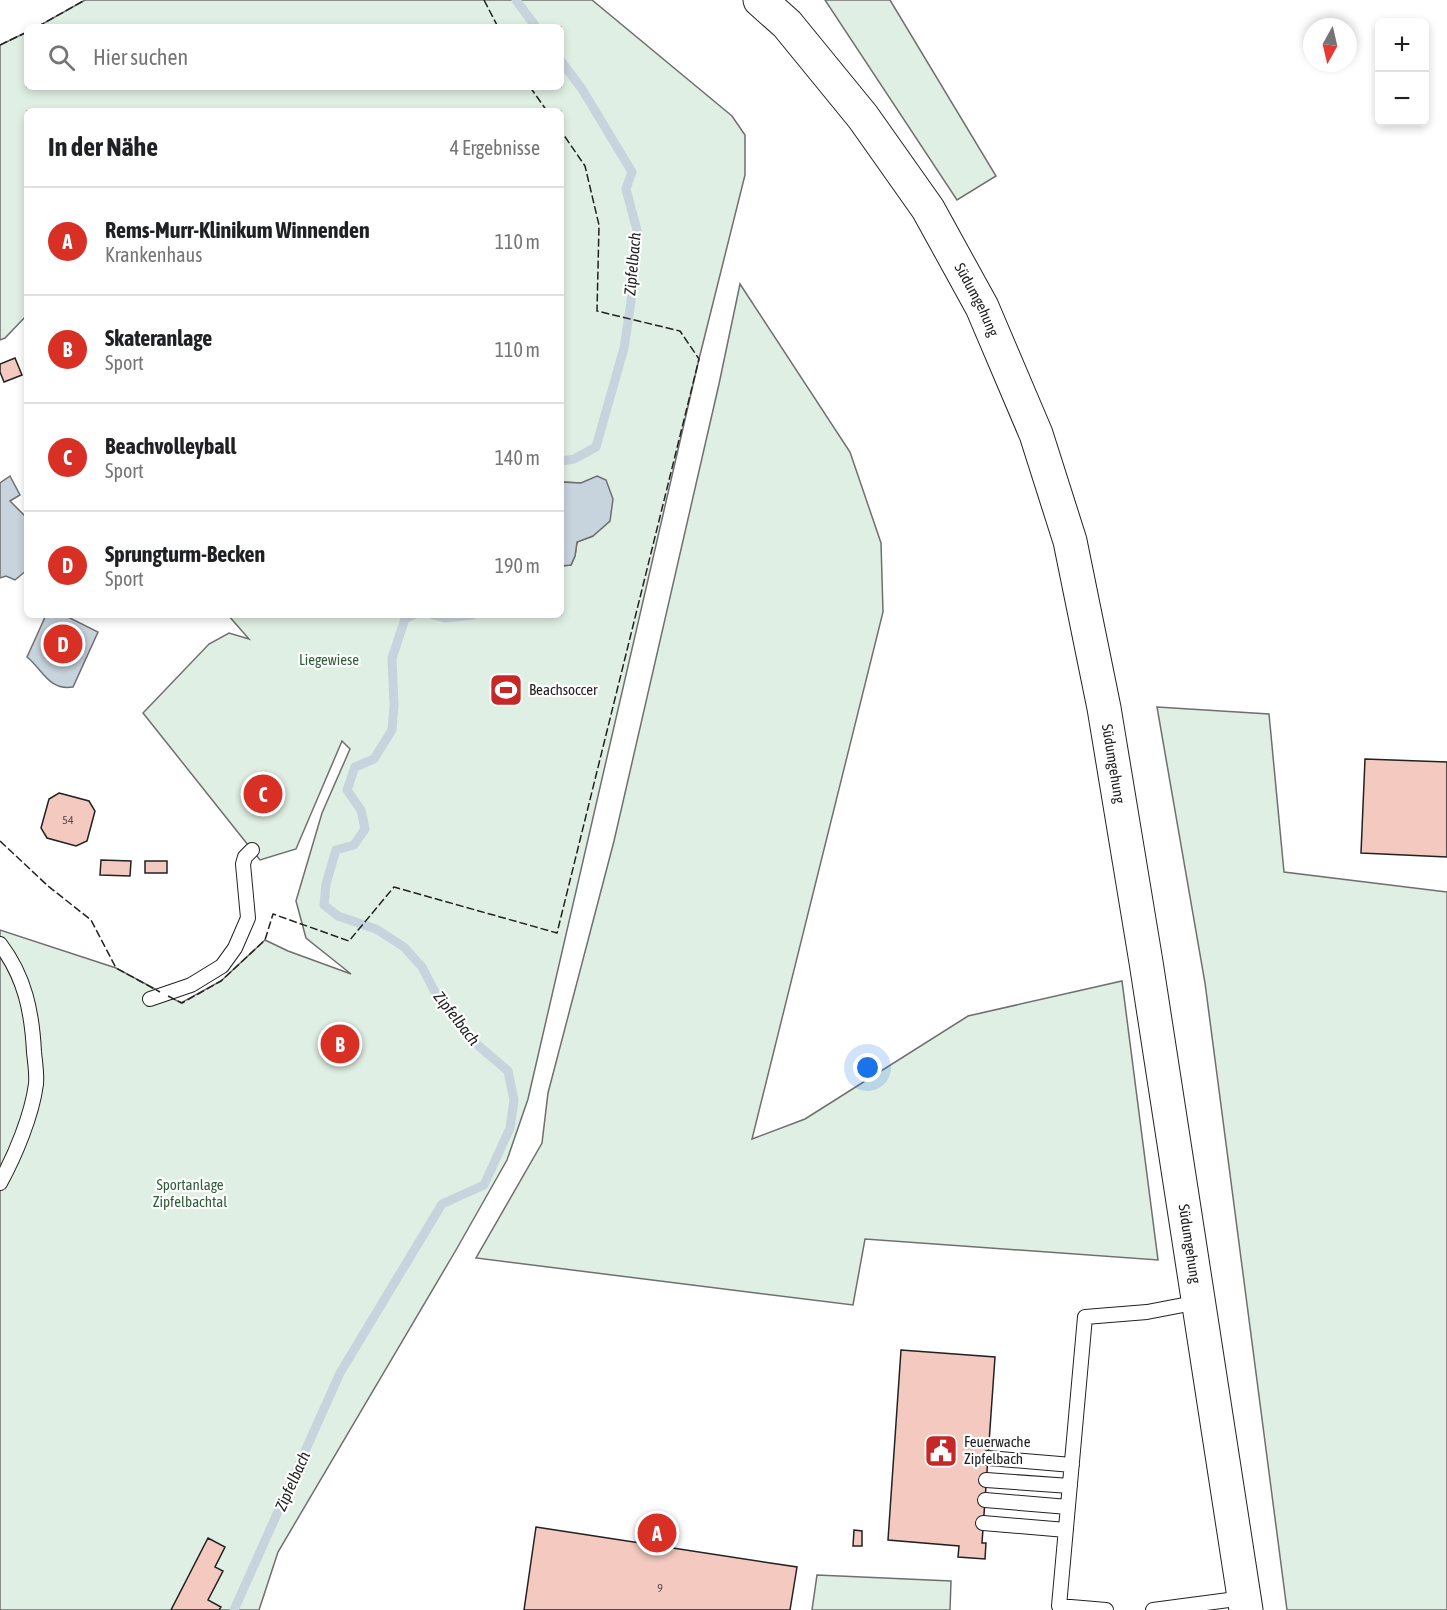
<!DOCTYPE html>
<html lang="de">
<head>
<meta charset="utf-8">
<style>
  :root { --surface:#fff; --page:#f2f2f2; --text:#202124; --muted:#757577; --line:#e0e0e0; --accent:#d93025 }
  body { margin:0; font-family:"Asap Condensed",sans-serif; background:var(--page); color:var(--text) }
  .controls { position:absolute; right:18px; top:18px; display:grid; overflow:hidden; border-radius:9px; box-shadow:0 3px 9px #0003 }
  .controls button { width:54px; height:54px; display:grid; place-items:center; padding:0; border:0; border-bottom:2px solid var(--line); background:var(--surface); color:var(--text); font:30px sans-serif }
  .compass { position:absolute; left:1303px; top:18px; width:54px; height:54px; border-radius:50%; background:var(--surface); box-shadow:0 3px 9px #0003; rotate:188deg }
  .you { position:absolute; left:868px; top:1068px; width:21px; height:21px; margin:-15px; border:4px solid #fff; border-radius:50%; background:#1a73e8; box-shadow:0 0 0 9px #1a73e833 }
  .badge { display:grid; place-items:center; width:39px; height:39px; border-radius:50%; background:var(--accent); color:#fff; font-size:20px; font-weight:700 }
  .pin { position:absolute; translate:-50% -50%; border:3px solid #fff; box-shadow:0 2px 6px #0006 }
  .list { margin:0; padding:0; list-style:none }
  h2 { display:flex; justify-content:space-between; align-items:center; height:78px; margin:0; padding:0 24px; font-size:26px }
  h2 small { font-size:20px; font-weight:400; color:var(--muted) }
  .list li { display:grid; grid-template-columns:39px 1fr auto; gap:18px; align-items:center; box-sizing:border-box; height:108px; padding:0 24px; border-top:2px solid var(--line) }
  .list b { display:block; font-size:22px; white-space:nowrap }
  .list p { margin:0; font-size:20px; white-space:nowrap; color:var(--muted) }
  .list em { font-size:20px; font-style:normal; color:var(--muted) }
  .icon { flex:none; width:33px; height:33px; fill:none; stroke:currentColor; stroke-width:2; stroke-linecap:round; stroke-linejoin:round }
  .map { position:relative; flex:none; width:1447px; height:1610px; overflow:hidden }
  .search { position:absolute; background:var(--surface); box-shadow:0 3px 9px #0003; left:24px; top:24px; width:540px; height:66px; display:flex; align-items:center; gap:15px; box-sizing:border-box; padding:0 21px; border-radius:9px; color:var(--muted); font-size:22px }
  .panel { position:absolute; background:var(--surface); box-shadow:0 3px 9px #0003; left:24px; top:108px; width:540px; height:510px; border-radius:9px }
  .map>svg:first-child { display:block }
  .green { fill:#e0efe3; stroke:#6f6f6f; stroke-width:1.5 }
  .water { fill:#c7d3dd; stroke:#6f6f6f; stroke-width:1.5 }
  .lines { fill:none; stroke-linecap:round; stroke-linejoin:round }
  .stream { stroke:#c7d3dd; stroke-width:9 }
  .building { fill:#f3c9c0; stroke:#222; stroke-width:1.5 }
  .service-casing { stroke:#222; stroke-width:16 }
  .secondary-casing { stroke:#222; stroke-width:35 }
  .service { stroke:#fff; stroke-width:14 }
  .secondary { stroke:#fff; stroke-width:33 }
  .fence { stroke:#222; stroke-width:1.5; stroke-dasharray:8 3; stroke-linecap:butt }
  .labels { text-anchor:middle; stroke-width:4.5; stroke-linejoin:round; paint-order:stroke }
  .number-label { font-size:12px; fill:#564c4a }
  .street-label { font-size:15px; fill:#222; stroke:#fff }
  .park-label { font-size:15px; fill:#2f5e38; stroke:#fff }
  .poi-label { font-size:15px; fill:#222; stroke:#fff; text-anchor:start }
  .water-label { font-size:16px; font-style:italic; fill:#222; stroke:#fff }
</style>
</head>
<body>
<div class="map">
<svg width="1447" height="1610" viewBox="0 0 1447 1610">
  <rect width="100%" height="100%" fill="#fff"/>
  <path class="green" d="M85,0H592L732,116L745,135V175L699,359L528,1099L507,1160L456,1250L278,1552L259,1610H0V930L116,968L181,1003L221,981L265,940L288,951L351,974L306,938L296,901L322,813L350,749L342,741L296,849L260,860L143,713L209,644L229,633L249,639L228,615H561V566L571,565L575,556L577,542L593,536L581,483L561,482V111H27V315L5,338L0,340V45L27,32V87H561V27H37Z
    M825,0H890L996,176L957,200Z
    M740,284L850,452L881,543L883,612L752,1139L805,1119L968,1016L1122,981L1158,1260L865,1239L853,1305L476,1258L542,1143L548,1093L614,841L719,384Z
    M1157,707L1269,714L1284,872L1447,892V1610H1287L1205,983Z
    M817,1575L951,1581L950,1610H812Z"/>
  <path class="water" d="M10,476L20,495L10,501L27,518V570L15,580L6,576L0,578V483Z
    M597,476L606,480L613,499L610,521L593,536L577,542L575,556L571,565L561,566V482L581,483Z
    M46,615H64L98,632L73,687C49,691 43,670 27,657Z"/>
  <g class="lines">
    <path class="stream" d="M516,0L536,27
      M561,61L582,89L632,172L626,189L638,234L631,302L624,348L596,447L574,459L561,461
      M433,615L445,618L473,615
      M234,1610L340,1373L442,1204L484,1185L510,1128L514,1100L508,1071L473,1041L435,992L422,967L404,947L376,929L338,916L324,905L326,884L336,850L354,845L365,829L361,810L347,790L355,767L374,759L392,730L394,705L392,658L405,619L413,615"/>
  </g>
  <path class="building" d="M15,358L22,375L4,382L0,372V364Z
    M1365,759L1447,762V857L1361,853Z
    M59,793L89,801L95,811L87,841L76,846L47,838L41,828L49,799Z
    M101,860L131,861L130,876L100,875Z
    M145,861H167V873H145Z
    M901,1350L995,1357L982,1543H986L985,1559L958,1557L959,1546L888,1540Z
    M536,1527L797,1567L790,1610H524Z
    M854,1530L862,1531V1546H853Z
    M208,1538L225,1547L215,1567L223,1571L208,1600L221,1607L219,1610H171Z"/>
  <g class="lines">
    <g class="service-casing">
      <path id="service" d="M0,944C25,977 32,1012 34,1052C35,1062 37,1074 36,1084C32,1115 15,1156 0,1183
        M150,999L191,985L222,966L235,948L248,918L243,864L245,857L252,850
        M988,1458L1072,1465
        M986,1480L1070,1486
        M985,1500L1068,1507
        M983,1523L1066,1530
        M1106,1610L1059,1606L1085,1317L1147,1312L1199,1302
        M1153,1610L1244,1598"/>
    </g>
    <g class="secondary-casing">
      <g id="secondary">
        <path id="s1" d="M760,0L787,24L863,117L928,209L982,307L1036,434L1070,541L1104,708L1146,962L1246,1610"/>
      </g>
    </g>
    <use href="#service" class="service"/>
    <use href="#secondary" class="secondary"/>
    <path class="fence" d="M484,0L498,27
      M37,27L85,0
      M0,45L27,32
      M530,87L547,111
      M0,841L48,886L91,920L116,968L160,992
      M168,996L182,1003L221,981L265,940L273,914L349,941L394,887L557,933L699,359L680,331L597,311L599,225L585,166L561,131"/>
  </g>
  <defs>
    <g id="stadium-square" transform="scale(1.725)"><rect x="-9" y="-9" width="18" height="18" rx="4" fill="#c62828" stroke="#fff"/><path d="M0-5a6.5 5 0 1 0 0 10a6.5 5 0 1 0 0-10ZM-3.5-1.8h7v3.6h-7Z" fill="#fff"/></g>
    <g id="civic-square" transform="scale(1.725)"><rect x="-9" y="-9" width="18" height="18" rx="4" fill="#c62828" stroke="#fff"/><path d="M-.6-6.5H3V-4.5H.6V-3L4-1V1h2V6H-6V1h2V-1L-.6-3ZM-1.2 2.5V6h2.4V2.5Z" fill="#fff"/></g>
  </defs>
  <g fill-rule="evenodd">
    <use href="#stadium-square" x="506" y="690"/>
    <use href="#civic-square" x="941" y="1451"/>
  </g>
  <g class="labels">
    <g class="number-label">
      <text x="68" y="824">54</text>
      <text x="660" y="1592">9</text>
    </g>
    <g class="street-label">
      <text dy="5" stroke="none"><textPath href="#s1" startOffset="372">Südumgehung</textPath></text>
      <text dy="5" stroke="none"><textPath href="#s1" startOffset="858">Südumgehung</textPath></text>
      <text dy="5" stroke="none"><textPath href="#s1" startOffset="1344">Südumgehung</textPath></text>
    </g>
    <g class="park-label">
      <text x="329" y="665">Liegewiese</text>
      <text x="190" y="1190">Sportanlage<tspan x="190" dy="17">Zipfelbachtal</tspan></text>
    </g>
    <g class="poi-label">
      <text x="529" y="695">Beachsoccer</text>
      <text x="964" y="1447">Feuerwache<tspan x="964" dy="17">Zipfelbach</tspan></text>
    </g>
    <g class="water-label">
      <text transform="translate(632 264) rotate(-85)" y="6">Zipfelbach</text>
      <text transform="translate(457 1018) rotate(52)" y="6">Zipfelbach</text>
      <text transform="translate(292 1481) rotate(-66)" y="6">Zipfelbach</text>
    </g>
  </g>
</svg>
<div class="controls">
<button>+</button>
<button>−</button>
</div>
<svg class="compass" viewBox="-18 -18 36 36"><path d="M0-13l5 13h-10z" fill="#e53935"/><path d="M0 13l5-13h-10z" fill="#757577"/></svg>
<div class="you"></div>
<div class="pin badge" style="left:657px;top:1533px">A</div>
<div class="pin badge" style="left:340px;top:1044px">B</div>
<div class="pin badge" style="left:263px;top:794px">C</div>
<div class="pin badge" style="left:63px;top:644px">D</div>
<div class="search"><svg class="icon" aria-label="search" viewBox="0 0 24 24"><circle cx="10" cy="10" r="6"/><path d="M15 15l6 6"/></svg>Hier suchen</div>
<section class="panel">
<h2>In der Nähe<small>4 Ergebnisse</small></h2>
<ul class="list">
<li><span class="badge">A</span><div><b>Rems-Murr-Klinikum Winnenden</b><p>Krankenhaus</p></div><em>110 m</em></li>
<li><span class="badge">B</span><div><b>Skateranlage</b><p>Sport</p></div><em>110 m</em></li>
<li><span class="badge">C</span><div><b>Beachvolleyball</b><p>Sport</p></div><em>140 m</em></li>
<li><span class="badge">D</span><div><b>Sprungturm-Becken</b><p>Sport</p></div><em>190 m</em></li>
</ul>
</section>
</div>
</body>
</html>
